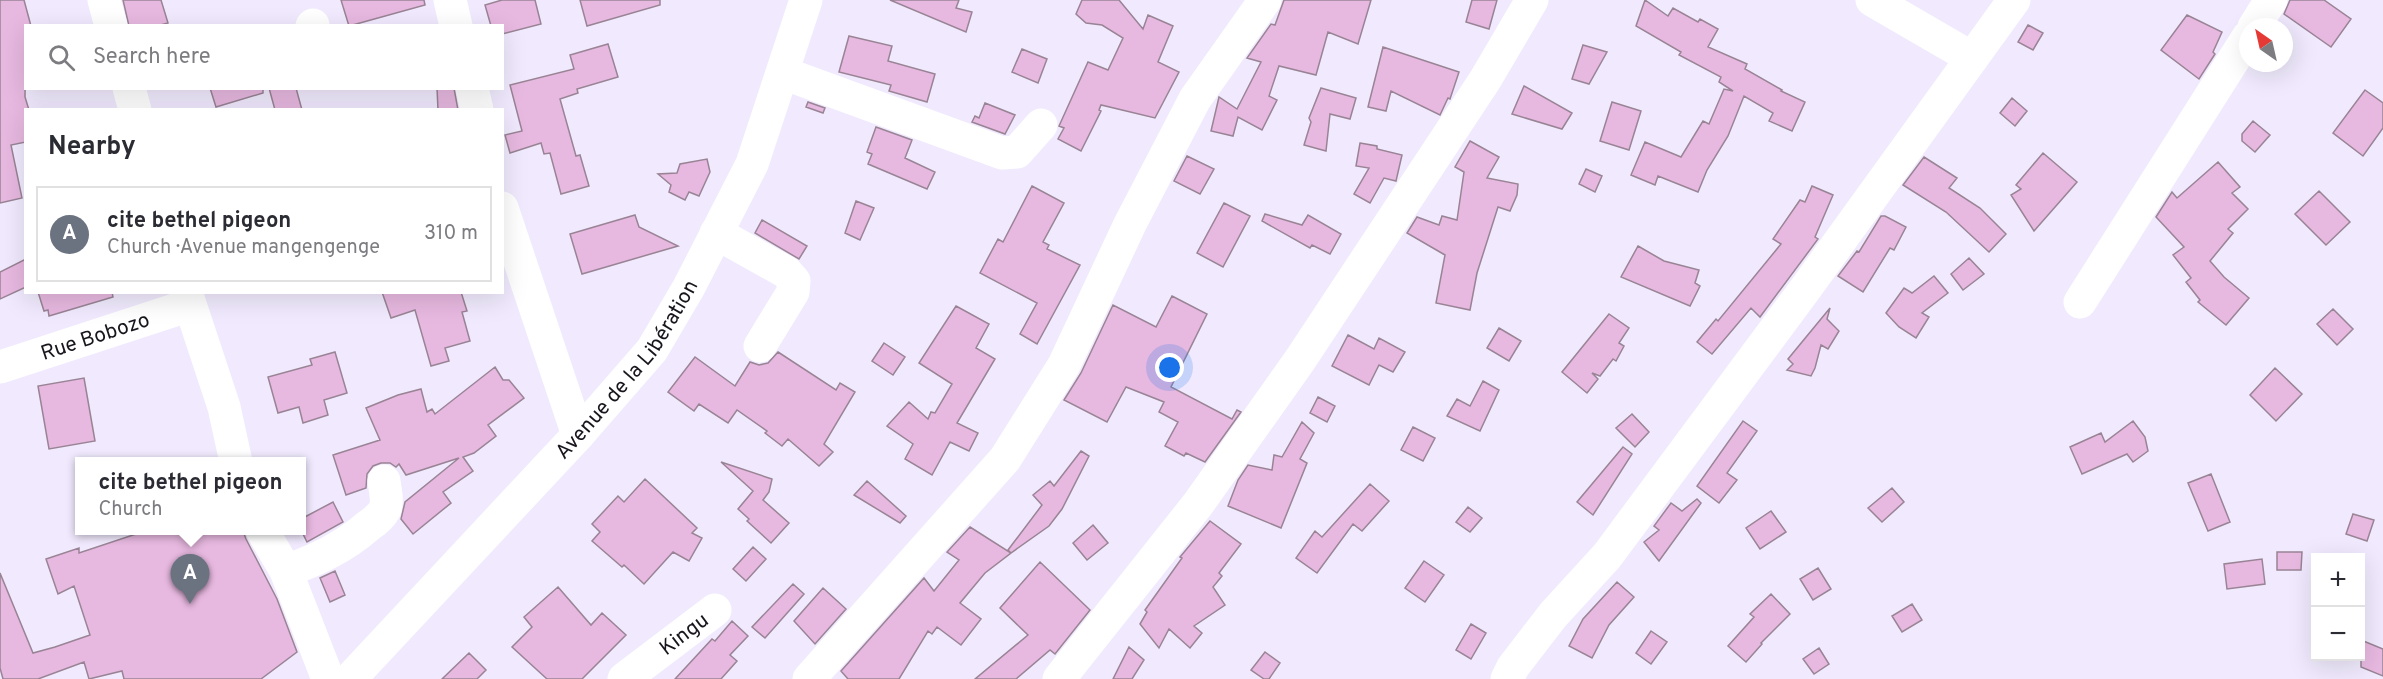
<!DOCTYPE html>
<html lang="en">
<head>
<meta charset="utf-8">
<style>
  :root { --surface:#fff; --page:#f7f7f7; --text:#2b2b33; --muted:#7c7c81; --line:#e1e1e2; --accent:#d93025 }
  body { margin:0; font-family:Overpass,sans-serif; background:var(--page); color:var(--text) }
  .controls { position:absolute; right:18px; bottom:18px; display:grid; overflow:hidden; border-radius:0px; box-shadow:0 6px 24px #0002 }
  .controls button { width:54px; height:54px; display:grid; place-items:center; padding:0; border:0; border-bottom:2px solid var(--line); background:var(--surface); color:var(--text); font:30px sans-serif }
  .compass { position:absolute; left:2239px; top:18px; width:54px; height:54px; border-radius:50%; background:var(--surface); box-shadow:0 6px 24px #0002; rotate:326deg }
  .you { position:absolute; left:1170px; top:368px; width:21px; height:21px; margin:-15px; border:4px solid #fff; border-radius:50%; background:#1a73e8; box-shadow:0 0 0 9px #1a73e833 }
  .badge { display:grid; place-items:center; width:39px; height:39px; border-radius:50%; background:var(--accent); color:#fff; font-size:20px; font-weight:700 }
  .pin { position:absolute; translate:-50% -50px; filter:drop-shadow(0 2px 3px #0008) }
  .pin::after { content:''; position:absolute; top:32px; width:21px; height:18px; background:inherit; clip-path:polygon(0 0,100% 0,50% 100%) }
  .popup { position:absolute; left:75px; top:457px; width:231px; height:78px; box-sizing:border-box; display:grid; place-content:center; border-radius:0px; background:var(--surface); filter:drop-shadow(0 2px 4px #0005); font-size:20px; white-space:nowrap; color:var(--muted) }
  .popup b { font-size:22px; color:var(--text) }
  .popup::after { content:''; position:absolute; left:50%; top:100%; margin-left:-12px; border:12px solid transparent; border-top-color:var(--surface) }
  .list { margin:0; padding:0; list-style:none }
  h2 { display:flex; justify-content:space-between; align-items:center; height:78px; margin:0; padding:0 24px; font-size:26px }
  h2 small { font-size:20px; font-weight:400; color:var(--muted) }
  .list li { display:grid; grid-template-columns:39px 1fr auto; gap:18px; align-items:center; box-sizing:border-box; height:96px; margin:0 12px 12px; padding:0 12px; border:2px solid var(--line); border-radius:0px }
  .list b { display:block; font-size:22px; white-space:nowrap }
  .list p { margin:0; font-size:20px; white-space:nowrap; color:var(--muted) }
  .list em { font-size:20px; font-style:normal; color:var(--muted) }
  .icon { flex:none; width:33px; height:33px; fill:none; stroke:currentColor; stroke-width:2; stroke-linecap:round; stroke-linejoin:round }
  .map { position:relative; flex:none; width:2383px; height:679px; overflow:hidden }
  .search { position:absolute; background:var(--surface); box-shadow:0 6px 24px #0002; left:24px; top:24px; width:480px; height:66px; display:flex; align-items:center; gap:15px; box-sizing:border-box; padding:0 21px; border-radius:0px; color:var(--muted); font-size:22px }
  .panel { position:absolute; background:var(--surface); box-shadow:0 6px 24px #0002; left:24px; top:108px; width:480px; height:186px; border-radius:0px }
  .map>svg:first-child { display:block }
  .building { fill:#e7b8e0; stroke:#998495; stroke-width:1.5 }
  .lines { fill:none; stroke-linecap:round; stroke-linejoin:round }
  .minor { stroke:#fff; stroke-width:33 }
  .highway { stroke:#fff; stroke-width:33 }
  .labels { text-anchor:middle; stroke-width:4.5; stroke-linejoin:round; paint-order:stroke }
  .street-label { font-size:21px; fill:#18151d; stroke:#fff }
</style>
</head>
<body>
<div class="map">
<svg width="2383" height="679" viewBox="0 0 2383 679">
  <rect width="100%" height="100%" fill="#f1eafe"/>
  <path class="building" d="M0,0H24L31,26H26L25,97L29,110H26V142L11,145L22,198L0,203Z
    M123,0H161L168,23L157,26H129Z
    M341,0H424L425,5L349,26Z
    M502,0H535L541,24L502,34V26H491L485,5Z
    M580,0H660V5L587,26Z
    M890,0H959L956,8L972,12L966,32Z
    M1082,0H1119L1143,29L1148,15L1173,26L1158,62L1179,72L1155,118L1101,105L1099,110L1101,111L1081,151L1058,139L1064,128L1059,126L1088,62L1108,70L1123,38L1102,25L1086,23L1076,14Z
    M1284,0H1371L1358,44L1328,32L1316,75L1279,66L1269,96L1277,100L1262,130L1238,117L1233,136L1211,131L1219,97L1237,109L1261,62L1247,58L1271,24L1275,25Z
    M1472,0H1497L1489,29L1466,22Z
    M1645,0L1668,16L1673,8L1698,22L1700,19L1718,29L1708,47L1747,64L1745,69L1782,90L1781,91L1805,102L1792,131L1769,121L1773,113L1744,96L1728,136L1707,170L1698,192L1658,176L1655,185L1631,175L1645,142L1681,157L1703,121L1709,124L1724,89L1733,91L1719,82L1721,77L1679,55L1681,52L1636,26Z
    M2290,0H2324L2351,19L2331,47L2284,14Z
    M2187,15L2222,32L2213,52L2215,54L2199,79L2161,50Z
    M2028,25L2043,33L2033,50L2018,42Z
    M849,36L892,46L888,61L935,74L927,102L889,91L891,85L839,72Z
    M608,44L618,77L577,89L578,93L560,99L576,156L580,155L589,186L561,194L550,153L544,154L541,143L510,153L505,135L522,131L510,85L574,69L570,55Z
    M1583,45L1607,52L1589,84L1572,79Z
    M1383,47L1459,72L1450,99L1448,98L1440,115L1391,91L1386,111L1368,107Z
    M1022,49L1047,59L1038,83L1012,72Z
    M1524,86L1572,113L1562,129L1512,114Z
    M210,88H263V93L216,107Z
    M269,88H296L302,110H275Z
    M437,88H454L458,110H438Z
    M1321,88L1356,98L1350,119L1330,114L1326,151L1304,145L1311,122L1309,118Z
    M2365,90L2383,103V128L2363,156L2333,133Z
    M2012,98L2027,111L2015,126L2000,113Z
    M808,102L825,108L823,113L806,107Z
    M1612,102L1641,111L1629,150L1600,141Z
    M985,103L1015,115L1005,134L972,122L975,116L979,118Z
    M2253,121L2270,135L2255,152L2242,141V134Z
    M876,127L912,140L905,158L935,172L927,189L868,164L872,154L867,152Z
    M1470,141L1499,157L1487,178L1518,184L1517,195L1510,211L1498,207L1477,273L1470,310L1436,303L1445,255L1407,233L1417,217L1439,225L1442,216L1457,220L1464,172L1455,167Z
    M1360,143L1377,146V149L1402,155L1396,181L1384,178L1370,203L1354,194L1369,168L1356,166Z
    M2043,153L2077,182L2034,231L2011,195L2021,189L2016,185Z
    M1187,156L1214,169L1200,194L1174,181Z
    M1924,157L1957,178L1949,188L1980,208L2006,234L1989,252L1946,212L1903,185Z
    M707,159L710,172L699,196L689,192L685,200L669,192L671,185L658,174L677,173L680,164Z
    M2218,162L2240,187L2232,193L2248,209L2228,229L2233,233L2210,261L2224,277L2249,298L2226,325L2198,302L2200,300L2186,282L2191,278L2173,255L2184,247L2156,217L2172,192L2177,198Z
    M1586,169L1602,176L1595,192L1579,184Z
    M1032,186L1064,203L1043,242L1049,245L1047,249L1080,265L1037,344L1020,334L1037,303L980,273L998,239L1003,242Z
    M1812,186L1833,195L1815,237L1818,239L1760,317L1751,308L1712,354L1697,342L1716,319L1718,321L1781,244L1773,239L1800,200L1805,202Z
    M2319,191L2350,222L2326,245L2295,214Z
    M856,201L874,208L860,240L845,233Z
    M1224,203L1250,216L1223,267L1197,253Z
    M1265,214L1302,225L1308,215L1341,234L1330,254L1312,245L1310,248L1262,221Z
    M635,215L639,227L678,246L582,274L570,234Z
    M1881,216H1885L1906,227L1894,250L1890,248L1863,292L1838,276L1857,251L1859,252Z
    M762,220L807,246L799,259L755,233Z
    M1638,246L1664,261L1699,270L1695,283L1700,286L1690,306L1621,277Z
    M1969,258L1984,274L1963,290L1951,274Z
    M26,259V287L0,299V272Z
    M1934,276L1948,293L1922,313L1929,317L1916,338L1899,327L1886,313L1904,288L1912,293Z
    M38,292H112L113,297L49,316L48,310L44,311Z
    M382,292H461L467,311L462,312L470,341L445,348L449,361L431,366L415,310L391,318Z
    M1172,296L1207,314L1171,387L1232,419L1237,410L1241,412L1205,462L1186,453L1184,456L1165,446L1178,422L1159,412L1164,402L1126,387L1107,422L1064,400L1081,373L1113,305L1156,327Z
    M956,306L989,324L976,348L995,359L957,423L978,433L969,451L950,442L932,475L905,459L913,444L887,426L909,402L928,419L931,412L935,413L952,384L919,363Z
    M1830,308L1827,319L1839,331L1828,349L1821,345L1815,368L1811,376L1787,370L1793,364L1788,359Z
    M2333,309L2353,329L2337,345L2317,324Z
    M1609,314L1629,328L1619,343L1624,346L1616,361L1613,359L1600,376L1592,373L1598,379L1587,393L1562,372Z
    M1499,328L1521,341L1509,361L1487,348Z
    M1348,335L1374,349L1379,338L1405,352L1393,372L1379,365L1369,385L1332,366Z
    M884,343L905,357L893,375L872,361Z
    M335,352L347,393L324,400L328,415L303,423L299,407L278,413L268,377L312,365L310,359Z
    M778,352L836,390L840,383L855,392L824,444L833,452L819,466L788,439L782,446L765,433L767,431L737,410L728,423L699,404L694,411L668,392L695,357L735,386L750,362L759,365L768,363Z
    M495,367L503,380H509L524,398L488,425L496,436L474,453L463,457L473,471L443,492L451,503L413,534L401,519L405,502L459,458L406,475L399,464L396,467L390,463H381L373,466L367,474L366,488L346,495L333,455L380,440L366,408L398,395L421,389L427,412L432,409L435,414Z
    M2275,368L2302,394L2276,421L2250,395Z
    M84,378L95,441L49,449L38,386Z
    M1483,381L1499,390L1480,431L1447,416L1457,399L1470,406Z
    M1318,397L1335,406L1327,422L1310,413Z
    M1632,414L1649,432L1635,447L1616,428Z
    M1743,421L1757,431L1727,473L1737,480L1719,503L1697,486Z
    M2133,421L2145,437L2148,451L2133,462L2127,454L2082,474L2070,447L2101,433L2105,442Z
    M1302,422L1314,433L1300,459L1307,463L1281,528L1228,506L1238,480L1248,465L1272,470L1274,455L1282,457Z
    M1413,427L1435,438L1423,461L1401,450Z
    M1623,447L1632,454L1593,515L1577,502Z
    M1081,451L1089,456L1062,509L1049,526L1011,553L1008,550L1042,505L1033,495L1050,481L1054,486Z
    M721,462L772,479L769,492L763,500L789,523L771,543L747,521L749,519L738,509L753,491Z
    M2211,474L2230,522L2208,531L2188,483Z
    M645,479L697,528L692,533L702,538L689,561L673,552L644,584L624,565L622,567L592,541L600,532L592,524L618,496L624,502Z
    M867,481L906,516L900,523L854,495Z
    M1370,484L1389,501L1362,531L1353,524L1317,573L1296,558L1315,531L1322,537Z
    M1892,488L1904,502L1882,522L1868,508Z
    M1697,499L1701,503L1659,561L1644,542L1659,530L1654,526L1671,503L1682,511Z
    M333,502L343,522L307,542L301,530V519Z
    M1468,507L1482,518L1470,532L1456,522Z
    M1771,511L1786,532L1760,549L1746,528Z
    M2353,514L2374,520L2367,541L2346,534Z
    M1210,521L1241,544L1219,573L1222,576L1213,587L1225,605L1194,626L1202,633L1190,648L1169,629L1159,648L1140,624L1147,612L1145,610L1182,558L1180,557Z
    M1093,525L1108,543L1087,560L1073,543Z
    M970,527L1011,553L985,573L960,603L981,619L961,645L937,627L932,634L928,631L899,679H848L841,671L924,578L934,591L959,560L947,552Z
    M145,531H243L246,539L277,599L297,652L261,679H124L122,671L89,679L84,662L38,679H3L0,668V573L33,653L55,647L90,635L74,586L58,594L46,559L79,548V553Z
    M753,547L766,559L746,581L733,569Z
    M2277,552H2302L2301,570H2277Z
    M2262,559L2265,584L2227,589L2224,564Z
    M1424,561L1444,575L1425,602L1405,588Z
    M1040,562L1090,610L1055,654L1050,650L1016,679H975L1028,635L1000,608Z
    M1818,568L1831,589L1813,600L1800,579Z
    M335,571L345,595L330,602L320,578Z
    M1617,582L1634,597L1609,625L1592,658L1569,646L1583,619Z
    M793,584L804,594L765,638L752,627Z
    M558,587L591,625L602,613L626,635L582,679H547L512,647L532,627L524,617Z
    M823,588L846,609L815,644L794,621Z
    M1771,594L1790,614L1761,643L1762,644L1746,662L1728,646L1754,617L1750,614Z
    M1912,604L1922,620L1902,632L1892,616Z
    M732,621L748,636L730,655L737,661L721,679H675L712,639L715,641Z
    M1471,624L1486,633L1471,659L1456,650Z
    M1651,631L1667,642L1651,664L1636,653Z
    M2361,640L2383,649V676L2361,667Z
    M1129,647L1144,660L1132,679H1113Z
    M1819,648L1829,664L1814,674L1803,659Z
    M1265,652L1280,663L1269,679H1264L1251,670Z
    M469,653L486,670L477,679H442Z"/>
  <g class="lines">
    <g class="minor">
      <path d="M104,0L111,26"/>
      <path d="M450,0L456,26"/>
      <path d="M1872,0L1972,58"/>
      <path d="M312,26L313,25"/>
      <path d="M2254,27L2271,0"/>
      <path d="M783,73L1002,153L1017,152L1041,125"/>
      <path d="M129,88L135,110"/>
      <path d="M472,88L477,110"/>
      <path d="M502,208L578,435"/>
      <path d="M716,233L786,272L794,281L793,292L760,346"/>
      <path d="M186,292L224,407L236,462"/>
      <path d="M2080,302L2248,37"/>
      <path id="s1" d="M0,367L190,305"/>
      <path d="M262,530L286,571L328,679"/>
      <path d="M286,571C316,560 343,548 368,526C374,522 382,515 385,509C388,501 385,489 384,481"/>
      <path id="s2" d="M624,679L715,610"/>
      <path d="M809,679L1005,459L1064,365L1130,224L1195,99L1265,0"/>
      <path d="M1059,679L1198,504L1300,360L1485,80L1532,0"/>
      <path d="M1507,679L1513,667L1553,615L1607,556L1806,288L2014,0"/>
    </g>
    <path class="highway" id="s3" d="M350,679L578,435L652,350L689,287L752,164L806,0"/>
  </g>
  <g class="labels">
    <g class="street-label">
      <text dy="7" stroke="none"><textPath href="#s1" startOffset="100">Rue Bobozo</textPath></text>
      <text dy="7" stroke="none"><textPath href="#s3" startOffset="416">Avenue de la Libération</textPath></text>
      <text dy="7" stroke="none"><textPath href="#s2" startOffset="75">Kingu</textPath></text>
    </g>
  </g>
</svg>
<div class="controls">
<button>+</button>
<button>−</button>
</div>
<svg class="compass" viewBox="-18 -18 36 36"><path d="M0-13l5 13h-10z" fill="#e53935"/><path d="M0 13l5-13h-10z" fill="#7c7c81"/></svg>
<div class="you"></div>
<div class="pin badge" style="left:190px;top:604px;background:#6b7280">A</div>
<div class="popup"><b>cite bethel pigeon</b>Church</div>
<div class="search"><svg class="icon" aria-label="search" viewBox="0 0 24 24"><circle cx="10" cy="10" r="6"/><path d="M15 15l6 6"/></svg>Search here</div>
<section class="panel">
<h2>Nearby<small></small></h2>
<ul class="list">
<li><span class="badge" style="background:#6b7280">A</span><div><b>cite bethel pigeon</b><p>Church · Avenue mangengenge</p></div><em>310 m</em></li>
</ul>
</section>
</div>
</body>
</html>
